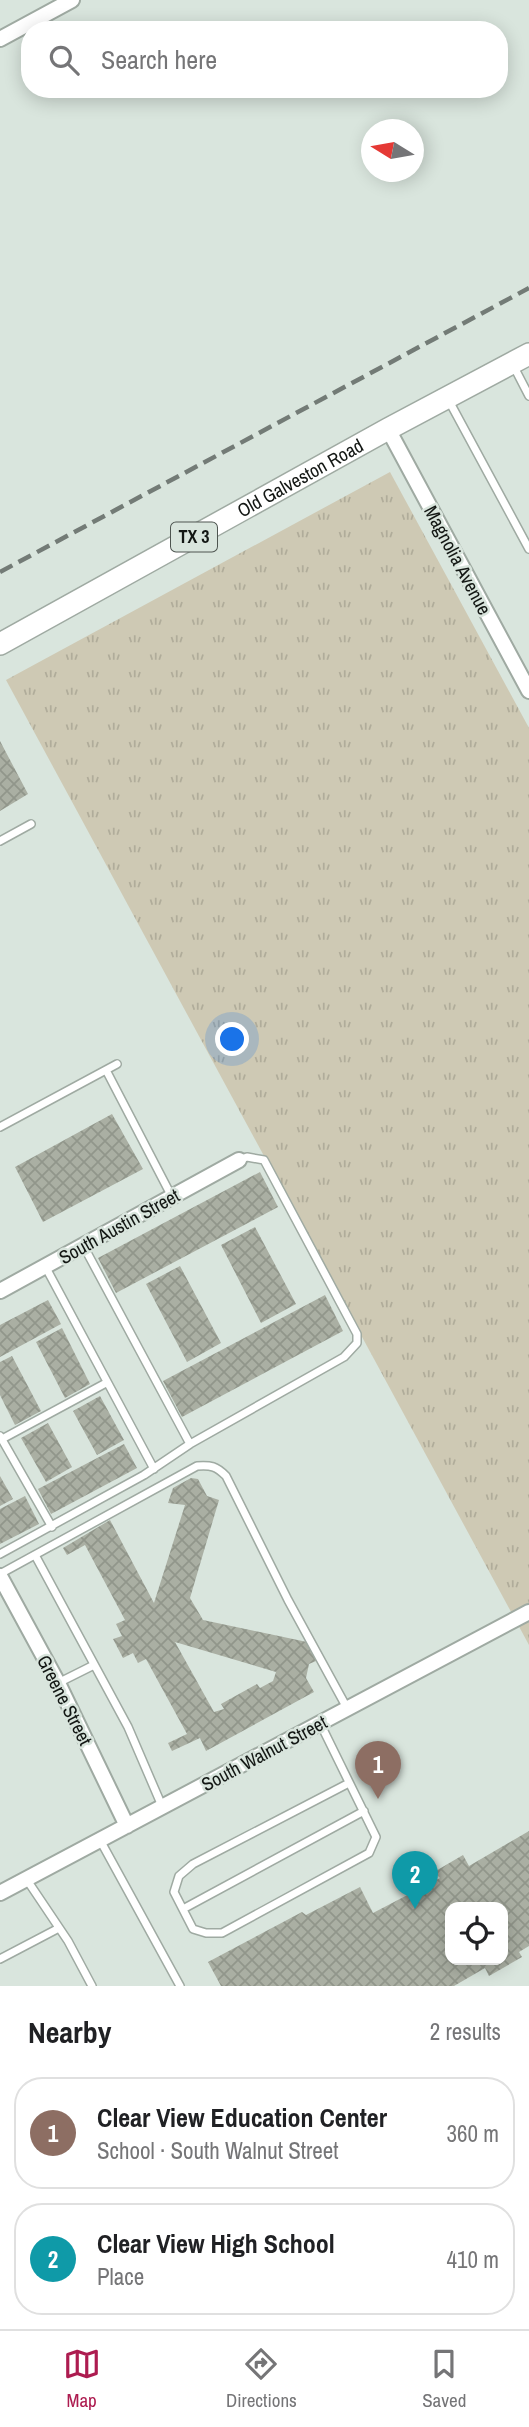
<!DOCTYPE html>
<html lang="en">
<head>
<meta charset="utf-8">
<style>
  :root { --surface:#fff; --page:#f2f2f2; --text:#202124; --muted:#757577; --line:#e0e0e0; --accent:#ad1c50 }
  body { margin:0; font-family:"Archivo Narrow",sans-serif; background:var(--page); color:var(--text) }
  .controls { position:absolute; right:21px; bottom:21px; display:grid; overflow:hidden; border-radius:14px; box-shadow:0 4px 18px #0003 }
  .controls button { width:63px; height:63px; display:grid; place-items:center; padding:0; border:0; border-bottom:2px solid var(--line); background:var(--surface); color:var(--text); font:35px sans-serif }
  .compass { position:absolute; left:361px; top:119px; width:63px; height:63px; border-radius:50%; background:var(--surface); box-shadow:0 4px 18px #0003; rotate:281deg }
  .you { position:absolute; left:233px; top:1040px; width:24px; height:24px; margin:-18px; border:5px solid #fff; border-radius:50%; background:#1a73e8; box-shadow:0 0 0 10px #1a73e833 }
  .badge { display:grid; place-items:center; width:46px; height:46px; border-radius:50%; background:var(--accent); color:#fff; font-size:23px; font-weight:700 }
  .pin { position:absolute; translate:-50% -58px; filter:drop-shadow(0 2px 4px #0008) }
  .pin::after { content:''; position:absolute; top:37px; width:24px; height:21px; background:inherit; clip-path:polygon(0 0,100% 0,50% 100%) }
  .list { margin:0; padding:0; list-style:none }
  h2 { display:flex; justify-content:space-between; align-items:center; height:91px; margin:0; padding:0 28px; font-size:30px }
  h2 small { font-size:23px; font-weight:400; color:var(--muted) }
  .list li { display:grid; grid-template-columns:46px 1fr auto; gap:21px; align-items:center; box-sizing:border-box; height:112px; margin:0 14px 14px; padding:0 14px; border:2px solid var(--line); border-radius:28px }
  .list b { display:block; font-size:26px; white-space:nowrap }
  .list p { margin:0; font-size:23px; white-space:nowrap; color:var(--muted) }
  .list em { font-size:23px; font-style:normal; color:var(--muted) }
  .icon { flex:none; width:38px; height:38px; fill:none; stroke:currentColor; stroke-width:2; stroke-linecap:round; stroke-linejoin:round }
  .map { position:relative; flex:none; width:529px; height:1986px; overflow:hidden }
  .search { position:absolute; background:var(--surface); box-shadow:0 4px 18px #0003; left:21px; right:21px; top:21px; height:77px; display:flex; align-items:center; gap:18px; box-sizing:border-box; padding:0 24px; border-radius:28px; color:var(--muted); font-size:26px }
  .sheet { height:343px; background:var(--surface) }
  nav { display:flex; justify-content:space-around; align-items:center; box-sizing:border-box; height:98px; border-top:2px solid var(--line); background:var(--surface); font-size:19px; color:var(--muted) }
  nav a { display:grid; justify-items:center; gap:4px }
  nav .on { color:var(--accent) }
  .map>svg:first-child { display:block }
  .grass { fill:url(#grass-tufts) }
  .building { fill:url(#building-cross-hatch); fill-rule:evenodd }
  .lines { fill:none; stroke-linecap:round; stroke-linejoin:round }
  .service-casing { stroke:#9faaa2; stroke-width:10 }
  .minor-casing { stroke:#9faaa2; stroke-width:18 }
  .primary-casing { stroke:#9faaa2; stroke-width:24 }
  .service { stroke:#fff; stroke-width:7 }
  .minor { stroke:#fff; stroke-width:14 }
  .primary { stroke:#fff; stroke-width:21 }
  .rail { stroke:#737b76; stroke-width:4.5; stroke-dasharray:14 7; stroke-linecap:butt }
  .labels { text-anchor:middle; stroke-width:5; stroke-linejoin:round; paint-order:stroke }
  .shield { fill:#d9e5dd; stroke:#4e5550; stroke-width:2 }
  .shield-label { font-size:18px; font-weight:bold; fill:#131714 }
  .street-label { font-size:19px; fill:#131714; stroke:#d9e5dd }
</style>
</head>
<body>
<div class="map">
<svg width="529" height="1986" viewBox="0 0 529 1986">
  <defs>
    <pattern id="grass-tufts" width="24" height="20" patternUnits="userSpaceOnUse" patternTransform="scale(1.75)"><rect width="24" height="20" fill="#cec9b4"/><path d="M3 7l-1-3M5 7V3M7 7l1-3M15 17l-1-3M17 17v-4M19 17l1-3" fill="none" stroke="#b0ac9a"/></pattern>
    <pattern id="building-cross-hatch" width="8" height="8" patternUnits="userSpaceOnUse" patternTransform="scale(1.75)"><rect width="8" height="8" fill="#aaafa3"/><path d="M0 0l8 8M0 8l8-8" fill="none" stroke="#91968b"/></pattern>
  </defs>
  <rect width="100%" height="100%" fill="#d9e5dd"/>
  <path class="grass" d="M390,472L529,728V1645L6,680Z"/>
  <path class="building" d="M0,741L28,794L0,811Z
    M112,1114L143,1169L43,1222L15,1167Z
    M260,1172L278,1207L116,1293L98,1258Z
    M255,1227L296,1304L261,1323L221,1245Z
    M180,1266L221,1343L187,1362L146,1284Z
    M325,1295L343,1331L182,1417L163,1381Z
    M48,1300L61,1324L0,1357V1325Z
    M62,1328L90,1384L65,1398L36,1342Z
    M12,1356L41,1411L15,1425L0,1395V1362Z
    M100,1396L124,1440L97,1455L73,1411Z
    M48,1423L72,1467L46,1482L21,1438Z
    M124,1444L137,1468L51,1514L38,1489Z
    M0,1476L13,1499L0,1506Z
    M191,1478L198,1479L207,1496L219,1500L190,1598L203,1620L307,1642L316,1661L309,1664L306,1678L314,1692L206,1751L200,1738L172,1751L168,1743L187,1734L146,1659L138,1663L133,1653L123,1658L113,1639L122,1636L116,1624L125,1620L85,1545L67,1555L63,1548L110,1520L154,1603L185,1505L168,1503L173,1488ZM175,1642L276,1672L273,1681L260,1688L257,1684L221,1704L224,1709L214,1712Z
    M25,1496L39,1524L0,1544V1509Z
    M529,1831V1946L519,1952L522,1957L489,1976L485,1968L454,1986H221L208,1962L302,1912L306,1915L360,1887L373,1913L440,1878L434,1872L463,1855L469,1866ZM450,1907H503V1960H450Z"/>
  <g class="lines">
    <g class="service-casing">
      <path id="service" d="M513,365L529,396
        M448,399L529,549
        M0,841L31,824
        M106,1070L172,1197
        M0,1127L117,1064
        M83,1245L190,1444L344,1357L357,1343V1334L264,1160L247,1157L239,1160
        M45,1266L154,1469
        M0,1436L52,1527
        M2,1439L106,1383
        M0,1554L144,1475L190,1444
        M35,1555L128,1727L162,1806
        M0,1574L197,1466C211,1465 216,1466 226,1476L288,1600L347,1708
        M58,1683L94,1665
        M320,1723L376,1837L369,1853L222,1933H206L193,1929L174,1892L179,1876L193,1864L349,1783
        M100,1840L180,1986
        M27,1880L68,1941L92,1986
        M183,1909L364,1811
        M0,1959L59,1928"/>
    </g>
    <g class="minor-casing">
      <path id="minor" d="M0,39L72,0
        M388,429L529,691
        M0,1291L239,1160
        M0,1576L58,1683L127,1826
        M0,1893L529,1612"/>
    </g>
    <g class="primary-casing">
      <g id="primary">
        <path id="s1" d="M0,644L388,429L529,354"/>
      </g>
    </g>
    <use href="#service" class="service"/>
    <use href="#minor" class="minor"/>
    <use href="#primary" class="primary"/>
    <path class="rail" d="M0,572L529,288"/>
  </g>
  <g class="labels">
    <rect class="shield" x="171" y="522.5" width="46" height="29" rx="5"/>
    <g class="shield-label">
      <text x="194" y="543">TX 3</text>
    </g>
    <g class="street-label">
      <text dy="7" stroke="none"><textPath href="#s1" startOffset="343">Old Galveston Road</textPath></text>
      <text transform="translate(458 560) rotate(62)" y="7">Magnolia Avenue</text>
      <text transform="translate(119 1226) rotate(-29)" y="7">South Austin Street</text>
      <text transform="translate(65 1700) rotate(63)" y="7">Greene Street</text>
      <text transform="translate(264 1753) rotate(-28)" y="7">South Walnut Street</text>
    </g>
  </g>
</svg>
<div class="controls">
<button><svg class="icon" aria-label="locate" viewBox="0 0 24 24"><circle cx="12" cy="12" r="6"/><path d="M12 2v4M12 18v4M2 12h4M18 12h4"/></svg></button>
</div>
<svg class="compass" viewBox="-18 -18 36 36"><path d="M0-13l5 13h-10z" fill="#e53935"/><path d="M0 13l5-13h-10z" fill="#757577"/></svg>
<div class="you"></div>
<div class="pin badge" style="left:378px;top:1799px;background:#8d6e63">1</div>
<div class="pin badge" style="left:415px;top:1909px;background:#0f9aa8">2</div>
<div class="search"><svg class="icon" aria-label="search" viewBox="0 0 24 24"><circle cx="10" cy="10" r="6"/><path d="M15 15l6 6"/></svg>Search here</div>
</div>
<section class="sheet">
<h2>Nearby<small>2 results</small></h2>
<ul class="list">
<li><span class="badge" style="background:#8d6e63">1</span><div><b>Clear View Education Center</b><p>School · South Walnut Street</p></div><em>360 m</em></li>
<li><span class="badge" style="background:#0f9aa8">2</span><div><b>Clear View High School</b><p>Place</p></div><em>410 m</em></li>
</ul>
</section>
<nav>
<a class="on"><svg class="icon" aria-label="map" viewBox="0 0 24 24"><path d="M3 6l6-2 6 2 6-2v14l-6 2-6-2-6 2zM9 4v14M15 6v14"/></svg>Map</a>
<a><svg class="icon" aria-label="directions" viewBox="0 0 24 24"><path d="M12 3l9 9-9 9-9-9zM9 14v-3h6M13 9l2 2-2 2"/></svg>Directions</a>
<a><svg class="icon" aria-label="saved" viewBox="0 0 24 24"><path d="M7 4h10v16l-5-4-5 4z"/></svg>Saved</a>
</nav>
</body>
</html>
